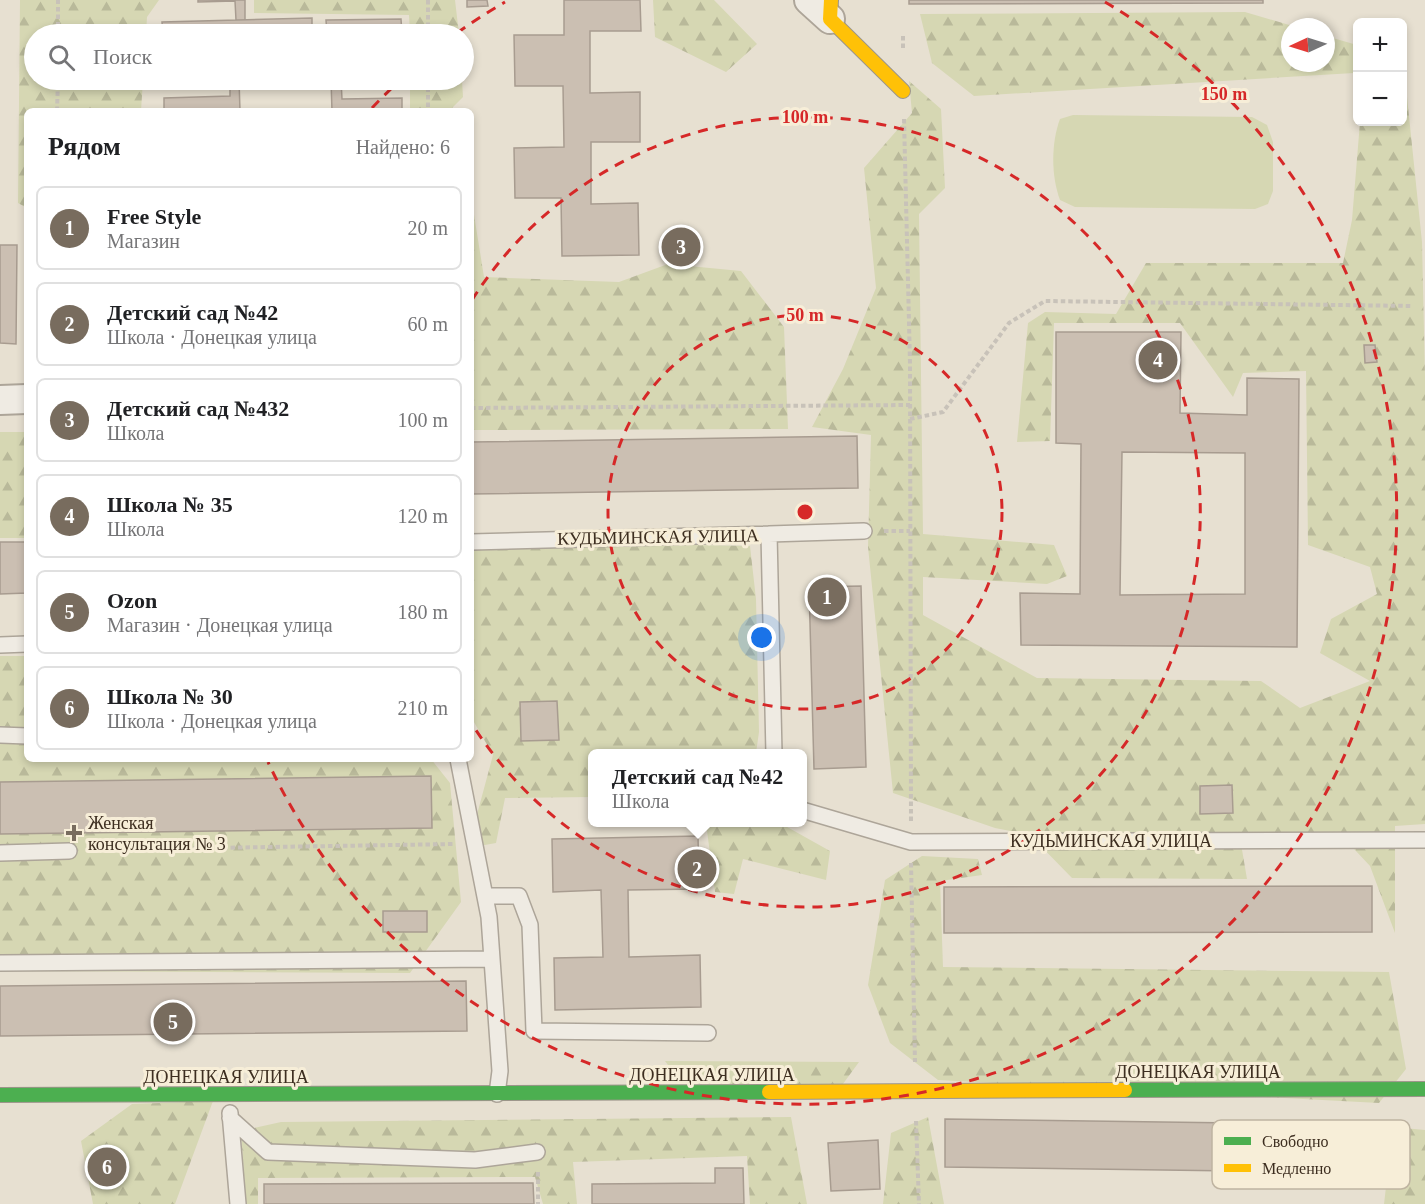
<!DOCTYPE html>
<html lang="ru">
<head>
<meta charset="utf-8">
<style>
  :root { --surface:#fff; --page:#f2f2f2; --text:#202124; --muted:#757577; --line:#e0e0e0; --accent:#786c5e }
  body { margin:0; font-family:Georgia,serif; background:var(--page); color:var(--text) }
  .controls { position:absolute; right:18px; top:18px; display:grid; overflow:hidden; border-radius:9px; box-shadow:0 3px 9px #0003 }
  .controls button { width:54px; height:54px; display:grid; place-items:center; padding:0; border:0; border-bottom:2px solid var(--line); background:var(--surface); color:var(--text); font:30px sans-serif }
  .compass { position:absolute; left:1281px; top:18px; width:54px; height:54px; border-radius:50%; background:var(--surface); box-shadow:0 3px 9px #0003; rotate:266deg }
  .you { position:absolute; left:762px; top:638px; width:21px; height:21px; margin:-15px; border:4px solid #fff; border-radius:50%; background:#1a73e8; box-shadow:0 0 0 9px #1a73e833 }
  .badge { display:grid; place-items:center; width:39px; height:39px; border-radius:50%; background:var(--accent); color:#fff; font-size:20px; font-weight:700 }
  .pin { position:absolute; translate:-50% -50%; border:3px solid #fff; box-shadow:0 2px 6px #0006 }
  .popup { position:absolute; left:588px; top:749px; width:219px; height:78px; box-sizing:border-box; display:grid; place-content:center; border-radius:9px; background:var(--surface); filter:drop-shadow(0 2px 4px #0005); font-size:20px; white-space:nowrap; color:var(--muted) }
  .popup b { font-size:22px; color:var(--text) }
  .popup::after { content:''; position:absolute; left:50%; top:100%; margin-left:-12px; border:12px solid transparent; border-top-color:var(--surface) }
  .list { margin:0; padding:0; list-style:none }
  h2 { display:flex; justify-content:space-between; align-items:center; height:78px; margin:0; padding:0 24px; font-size:26px }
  h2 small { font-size:20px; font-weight:400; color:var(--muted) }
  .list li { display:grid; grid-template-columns:39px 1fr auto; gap:18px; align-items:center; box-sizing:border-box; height:84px; margin:0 12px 12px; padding:0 12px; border:2px solid var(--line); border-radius:9px }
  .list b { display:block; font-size:22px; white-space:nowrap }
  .list p { margin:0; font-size:20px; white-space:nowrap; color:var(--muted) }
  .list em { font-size:20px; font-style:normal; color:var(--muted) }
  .icon { flex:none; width:33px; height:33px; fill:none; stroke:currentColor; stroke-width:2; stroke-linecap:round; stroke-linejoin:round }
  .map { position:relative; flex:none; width:1425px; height:1204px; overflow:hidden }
  .search { position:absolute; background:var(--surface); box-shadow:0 3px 9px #0003; left:24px; top:24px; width:450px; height:66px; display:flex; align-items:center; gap:15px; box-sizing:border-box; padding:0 21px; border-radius:33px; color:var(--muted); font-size:22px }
  .panel { position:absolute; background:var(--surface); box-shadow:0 3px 9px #0003; left:24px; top:108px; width:450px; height:654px; border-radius:9px }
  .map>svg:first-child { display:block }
  .green { fill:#d6d7b3 }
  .forest { fill:url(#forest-firs) }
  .building { fill:#cbbfb2; stroke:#a89c90; stroke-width:1.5; fill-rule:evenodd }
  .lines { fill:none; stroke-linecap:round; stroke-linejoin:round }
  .lane-casing { stroke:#ada599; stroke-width:18 }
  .street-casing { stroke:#ada599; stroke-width:32 }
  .fast-casing { stroke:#9c958a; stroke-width:16 }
  .slow-casing { stroke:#9c958a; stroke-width:16 }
  .path { stroke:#c8c2b9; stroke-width:4; stroke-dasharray:4.5 3; stroke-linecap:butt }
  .lane { stroke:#efebe3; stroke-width:15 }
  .street { stroke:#efebe3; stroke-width:28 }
  .fast { stroke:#4caf50; stroke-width:14 }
  .slow { stroke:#ffc107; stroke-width:14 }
  .ring { fill:none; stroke:#d62828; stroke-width:3; stroke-dasharray:10 8 }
  .poi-dot { fill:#786c5e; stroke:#f7eed8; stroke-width:2 }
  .labels { text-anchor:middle; stroke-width:6; stroke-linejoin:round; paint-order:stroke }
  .street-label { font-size:18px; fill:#3d2e20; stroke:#f7eed8 }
  .poi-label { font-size:18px; fill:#3d2e20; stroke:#f7eed8; text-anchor:start }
  .key { fill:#f7eed8; stroke:#bfb4a1; stroke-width:1.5 }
  .key-label { font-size:16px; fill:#3d2e20 }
  .centre { fill:#d62828; stroke:#f7eed8; stroke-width:3 }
  .ring-label { font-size:18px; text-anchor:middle; font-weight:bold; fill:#d62828; stroke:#f7eed8; stroke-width:6; stroke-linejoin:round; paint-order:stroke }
</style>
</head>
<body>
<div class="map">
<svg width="1425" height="1204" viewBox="0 0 1425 1204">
  <defs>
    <pattern id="forest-firs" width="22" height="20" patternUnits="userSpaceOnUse" patternTransform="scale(1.5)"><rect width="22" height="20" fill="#d6d7b3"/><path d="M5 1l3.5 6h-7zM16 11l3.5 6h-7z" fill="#b9b99a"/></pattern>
  </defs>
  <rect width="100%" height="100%" fill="#e7e0d1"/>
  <path class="green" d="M1073,115L1252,117L1267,125L1273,142V191L1268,204L1255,209L1075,207L1060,200C1051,176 1051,143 1060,119Z"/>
  <path class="forest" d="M20,0H159L147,17L146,34H34V80H143L141,111H27V208L18,203Z
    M254,0H455L459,34H410L409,15L254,13Z
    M653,0H714L757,44L726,72L655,37Z
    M1245,12L1296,27H1290V63H1326V36L1357,45V63L1354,73L974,96L932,63L920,14Z
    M1403,58L1422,242L1425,377V824L1395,826V933L1370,866L1341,835L1239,832L1247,879L1072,878L1030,835L995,828L893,793L868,547L871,435L812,427L843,369L876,288L864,168L912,113L909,81L941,109L945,188L919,214L923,534L1054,545L1067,576L1047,584L923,577V615L1037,678L1261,681L1300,708L1370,681L1320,653L1331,619L1377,594L1370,567L1308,545L1306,371L1243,373L1233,397L1180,323H1054L1050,441L1017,442L1028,323L1045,312L1116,314L1146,263H1343L1352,220L1360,122H1402Z
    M410,80H462L463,97L449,111H410Z
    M471,196L484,277L619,282L668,264L741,271L784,327L788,429L471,430Z
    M0,432H27V538H0Z
    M471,541L750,546L756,599L759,732L756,753L592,754V797L505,798L496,843L468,848L493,755L471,717Z
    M0,656H27V759H431L450,783L461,902L410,973L0,971Z
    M706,823H780L830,851L826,880L743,859L734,894L715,892Z
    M922,856L978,859L982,875L940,881L943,967L1389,972L1406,1069L1379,1103L938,1080L890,1043L868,985L885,880Z
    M665,1061L859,1062L840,1088L682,1084Z
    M213,1101L175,1204H93L81,1141L132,1104Z
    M791,1117L807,1204H750L747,1156L573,1162L577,1204H543L535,1177L258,1178V1204H246L241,1131L281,1122Z
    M928,1117L944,1204H883L891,1133Z
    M1393,1127L1425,1130V1204H1384Z"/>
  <path class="building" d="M198,0H245V20H236L235,1L198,2Z
    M467,0H487L488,6L467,7Z
    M564,0H640L641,31H590V93L640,92V142H591V204L638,203L639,255L562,256L561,198H515L514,148L564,147L563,86H515L514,35H564Z
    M909,0H1263V3L909,4Z
    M312,18V34H163L162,22Z
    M401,19L402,34H327L326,20Z
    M230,80H239L240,111H164V98L230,96Z
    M331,80H341L342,99L402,98V111H332Z
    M0,245H17L16,344L0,343Z
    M1056,332H1181L1180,413L1247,415V378L1299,379L1297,647L1021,645L1020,593L1080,594L1081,444L1056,443ZM1122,452L1245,453V594L1120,595Z
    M1364,345H1375L1377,362L1365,363Z
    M857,436L858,488L471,494V442Z
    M0,542H27V593L0,594Z
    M861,586L866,767L814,769L809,587Z
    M557,701L559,740L521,741L520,702Z
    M431,776L432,828L0,834V782Z
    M1232,785L1233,813L1200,814V786Z
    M698,836L699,889L628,890L629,957L700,955L701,1007L555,1010L554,958L603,957L601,890L553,892L552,839Z
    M1372,886V932L944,933V887Z
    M383,911H427V932H383Z
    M466,981L467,1031L0,1036V986Z
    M945,1119L1374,1125V1173L945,1167Z
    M878,1140L880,1189L831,1191L828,1143Z
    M715,1168H743L744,1204H592V1184L715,1183Z
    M533,1183L534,1204H264V1184Z"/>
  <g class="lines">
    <g class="lane-casing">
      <path id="lane" d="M769,534L864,531
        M471,542L769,534L774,754
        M0,645L27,644
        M0,735L27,736
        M458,759L489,917L500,1071L497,1094
        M802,810L911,842L1425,840
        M0,853L69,851
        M485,896H519L530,925L534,1031L708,1033
        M0,963L492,959
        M230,1113L238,1204
        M230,1118L268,1152L475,1160L537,1152"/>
    </g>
    <g class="street-casing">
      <path id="street" d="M809,0L830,19
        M0,400L27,399"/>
    </g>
    <g class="fast-casing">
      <path id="fast" d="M1125,1090L1425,1089
        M0,1095L769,1092"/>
    </g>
    <g class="slow-casing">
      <path id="slow" d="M831,0L830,19L903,91
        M769,1092L1125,1090"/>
    </g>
    <path class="path" d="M428,0V34
      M58,34V0
      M903,36V48
      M428,80V111
      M57,111L58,80
      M904,119L910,363L911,822
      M471,408L910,405
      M910,419L943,412L1009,323L1045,301L1412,306
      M884,531H910
      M88,850L455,844
      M911,863L915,1062
      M916,1121L919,1204
      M538,1172V1204"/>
    <use href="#lane" class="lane"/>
    <use href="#street" class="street"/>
    <use href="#fast" class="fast"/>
    <use href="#slow" class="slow"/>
  </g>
  <g class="ring">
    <circle cx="805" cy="512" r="197"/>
    <path d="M472 300A395 395 0 1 1 472 724"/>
    <path d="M372 108A592 592 0 0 1 397 83M457 33A592 592 0 0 1 505 2M1105 2A592 592 0 1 1 268 762"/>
  </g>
  <path class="poi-dot" d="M71 824h6v6h6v6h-6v6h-6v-6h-6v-6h6z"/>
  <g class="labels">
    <g class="street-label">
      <text transform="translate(658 537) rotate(-1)" y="6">КУДЬМИНСКАЯ УЛИЦА</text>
      <text x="1111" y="847">КУДЬМИНСКАЯ УЛИЦА</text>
      <text x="1198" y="1078">ДОНЕЦКАЯ УЛИЦА</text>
      <text x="712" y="1081">ДОНЕЦКАЯ УЛИЦА</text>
      <text x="226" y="1083">ДОНЕЦКАЯ УЛИЦА</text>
    </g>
    <g class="poi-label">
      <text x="88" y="829">Женская<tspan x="88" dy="21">консультация № 3</tspan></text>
    </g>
  </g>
  <rect x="1212" y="1120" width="198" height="69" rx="9" class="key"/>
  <rect x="1224" y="1137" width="27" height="8" fill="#4caf50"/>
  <rect x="1224" y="1164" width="27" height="8" fill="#ffc107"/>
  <g class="key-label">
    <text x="1262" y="1147">Свободно</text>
    <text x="1262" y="1174">Медленно</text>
  </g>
  <circle cx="805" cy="512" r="9" class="centre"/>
  <g class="ring-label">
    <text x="1224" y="100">150 m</text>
    <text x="805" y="123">100 m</text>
    <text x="805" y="321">50 m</text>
  </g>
</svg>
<div class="controls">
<button>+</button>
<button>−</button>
</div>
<svg class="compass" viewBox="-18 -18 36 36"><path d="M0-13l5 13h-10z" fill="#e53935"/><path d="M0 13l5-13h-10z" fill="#757577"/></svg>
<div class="you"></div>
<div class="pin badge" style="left:827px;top:597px">1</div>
<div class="pin badge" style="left:697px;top:869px">2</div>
<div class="popup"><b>Детский сад №42</b>Школа</div>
<div class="pin badge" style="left:681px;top:247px">3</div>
<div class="pin badge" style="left:1158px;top:360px">4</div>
<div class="pin badge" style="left:173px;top:1022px">5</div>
<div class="pin badge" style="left:107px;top:1167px">6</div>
<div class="search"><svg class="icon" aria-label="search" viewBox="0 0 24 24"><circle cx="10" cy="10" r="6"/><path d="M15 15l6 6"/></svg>Поиск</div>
<section class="panel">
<h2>Рядом<small>Найдено: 6</small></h2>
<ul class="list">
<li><span class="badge">1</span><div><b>Free Style</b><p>Магазин</p></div><em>20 m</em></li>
<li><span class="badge">2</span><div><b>Детский сад №42</b><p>Школа · Донецкая улица</p></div><em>60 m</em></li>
<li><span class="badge">3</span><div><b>Детский сад №432</b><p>Школа</p></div><em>100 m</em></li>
<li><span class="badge">4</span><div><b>Школа № 35</b><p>Школа</p></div><em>120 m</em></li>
<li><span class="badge">5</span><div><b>Ozon</b><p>Магазин · Донецкая улица</p></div><em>180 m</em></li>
<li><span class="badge">6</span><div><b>Школа № 30</b><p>Школа · Донецкая улица</p></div><em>210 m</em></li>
</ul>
</section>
</div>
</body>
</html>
